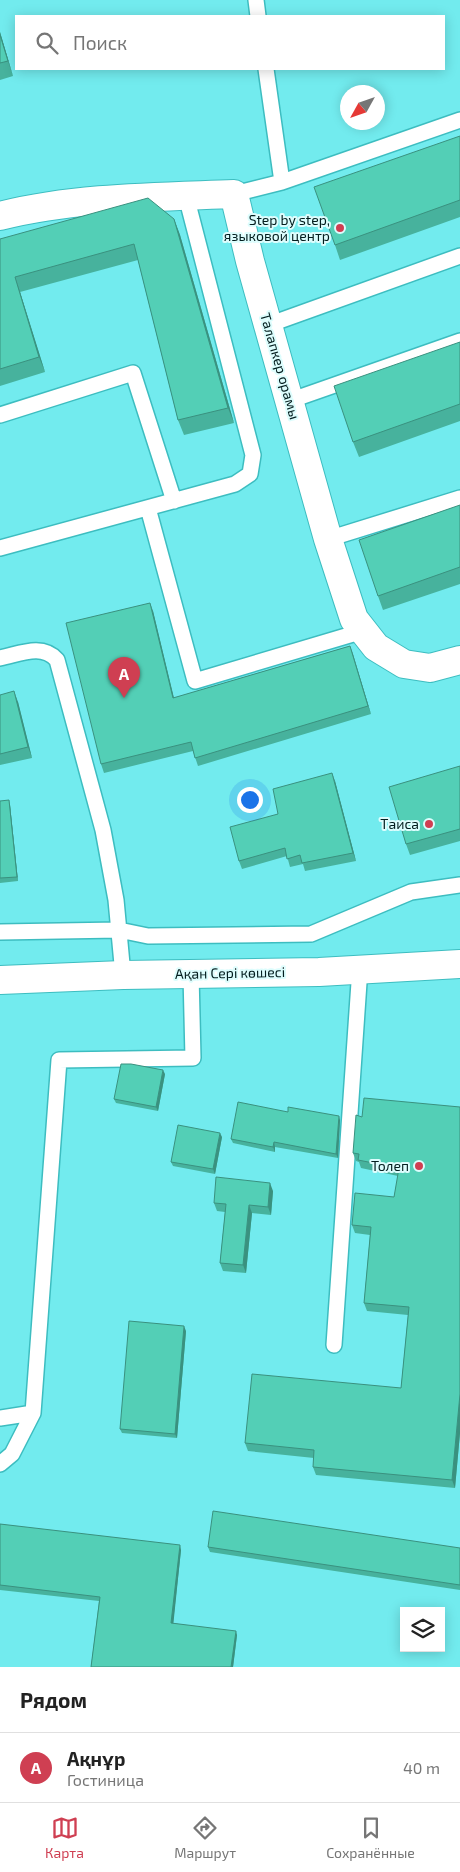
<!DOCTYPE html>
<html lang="ru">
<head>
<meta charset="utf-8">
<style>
  :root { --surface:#fff; --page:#f6f6f6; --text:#222; --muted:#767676; --line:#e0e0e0; --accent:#cf3f52 }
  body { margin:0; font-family:"Exo 2",sans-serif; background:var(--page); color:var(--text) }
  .controls { position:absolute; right:15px; bottom:15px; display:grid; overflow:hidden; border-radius:0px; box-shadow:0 2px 12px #0003 }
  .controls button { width:45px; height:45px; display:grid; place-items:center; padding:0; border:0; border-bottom:1px solid var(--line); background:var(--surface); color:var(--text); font:25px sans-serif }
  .compass { position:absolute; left:340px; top:85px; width:45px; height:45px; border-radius:50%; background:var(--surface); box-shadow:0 2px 12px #0003; rotate:230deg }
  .you { position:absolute; left:249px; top:799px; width:18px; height:18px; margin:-12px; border:4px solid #fff; border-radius:50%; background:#1a73e8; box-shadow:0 0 0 8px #1a73e833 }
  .badge { display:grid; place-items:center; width:32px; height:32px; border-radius:50%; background:var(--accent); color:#fff; font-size:16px; font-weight:700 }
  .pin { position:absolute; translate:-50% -41px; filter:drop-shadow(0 1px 2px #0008) }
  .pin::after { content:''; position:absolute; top:26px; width:18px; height:15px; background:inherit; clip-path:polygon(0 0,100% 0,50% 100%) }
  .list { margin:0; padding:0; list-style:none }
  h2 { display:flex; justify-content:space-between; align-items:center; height:65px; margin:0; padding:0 20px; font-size:21px }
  h2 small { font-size:16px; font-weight:400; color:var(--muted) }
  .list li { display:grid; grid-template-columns:32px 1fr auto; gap:15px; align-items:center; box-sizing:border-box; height:70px; padding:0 20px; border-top:1px solid var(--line) }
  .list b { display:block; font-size:19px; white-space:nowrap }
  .list p { margin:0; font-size:16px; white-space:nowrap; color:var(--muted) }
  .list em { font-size:16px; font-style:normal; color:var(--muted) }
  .icon { flex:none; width:28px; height:28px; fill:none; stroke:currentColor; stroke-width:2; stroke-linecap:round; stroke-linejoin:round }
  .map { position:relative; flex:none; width:460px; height:1667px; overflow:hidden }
  .search { position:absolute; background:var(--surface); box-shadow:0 2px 12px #0003; left:15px; right:15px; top:15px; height:55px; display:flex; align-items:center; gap:12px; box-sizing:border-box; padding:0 18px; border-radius:0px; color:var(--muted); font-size:19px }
  .sheet { height:135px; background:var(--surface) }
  nav { display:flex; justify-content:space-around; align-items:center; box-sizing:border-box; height:70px; border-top:1px solid var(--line); background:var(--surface); font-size:14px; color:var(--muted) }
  nav a { display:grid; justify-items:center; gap:2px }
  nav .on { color:var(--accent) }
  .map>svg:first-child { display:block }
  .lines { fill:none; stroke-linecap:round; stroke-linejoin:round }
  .lane-casing { stroke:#3dbdc0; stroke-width:18 }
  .street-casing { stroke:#3dbdc0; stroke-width:30 }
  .lane { stroke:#fff; stroke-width:15 }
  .street { stroke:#fff; stroke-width:28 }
  .wall { fill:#47b29d }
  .shaded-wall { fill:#3a917f }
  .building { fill:#53cfb6; stroke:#3a917f }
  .poi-dot { fill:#cf3f52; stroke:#ddfdfd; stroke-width:2 }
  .labels { text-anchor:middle; stroke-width:4; stroke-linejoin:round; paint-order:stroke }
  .poi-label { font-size:14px; fill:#031d1e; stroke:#ddfdfd; text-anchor:end }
  .street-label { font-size:14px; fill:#031d1e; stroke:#ddfdfd }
</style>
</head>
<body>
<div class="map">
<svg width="460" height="1667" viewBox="0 0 460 1667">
  <rect width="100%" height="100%" fill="#72ebee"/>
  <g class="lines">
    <g class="lane-casing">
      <path id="lane" d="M256,0L258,16
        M266,69L282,182
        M234,194L282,182L460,120
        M268,325L460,256
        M289,401L460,341
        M0,415L133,373L174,501
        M148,508L195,681L363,631
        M328,539L460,498
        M0,548L235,484L250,474L253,455L186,196
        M0,658C20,654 42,643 57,660L103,830L116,900L123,975
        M0,932L119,930L148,936L311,934L411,892L460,885
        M334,1345L360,968
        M0,1418L33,1413L59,1060L193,1058L191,974
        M0,1464L12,1454L33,1413"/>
    </g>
    <g class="street-casing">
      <path id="street" d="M0,216C75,197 158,197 234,194L250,261L328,539L354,619L376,647L404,664L430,668L460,660
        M0,980L123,975L319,972L460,964"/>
    </g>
    <use href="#lane" class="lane"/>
    <use href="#street" class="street"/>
  </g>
  <path class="wall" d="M0,32L13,76L0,80Z
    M460,136V217L340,260L335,245Z
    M174,219L180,235L234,423L184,435L178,420L138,260L20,292L45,372L0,386V239Z
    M460,342V421L359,457L353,442Z
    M460,505V584L383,610L378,596Z
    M153,611L174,698L350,646L371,714L198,766L193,751L104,773L101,764Z
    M0,695L18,702L32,758L0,765Z
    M460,766V841L410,855L406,844Z
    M335,781L356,861L305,871L303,864L290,867L287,856L242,869L239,861Z
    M0,801L10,805L18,881L0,883Z
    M165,1074L158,1111L116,1103L114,1099Z
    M460,1107V1433L455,1488L316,1475L313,1467L314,1458L248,1451L245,1443L401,1388L408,1315L367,1311L364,1303L370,1235L355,1233L352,1225L394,1197L398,1176L361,1168L359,1162L356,1161L353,1153L362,1117Z
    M288,1112L340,1120L338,1158L275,1147V1152L233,1143L231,1139Z
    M222,1137L215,1174L173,1166L171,1162Z
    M273,1191L271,1215L252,1213L246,1273L223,1271L220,1263L225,1212L217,1211L214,1203Z
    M186,1331L177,1438L122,1433L120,1429Z
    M0,1524L181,1550L173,1623L237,1635L233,1667H91L99,1601L0,1590Z
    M208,1547L460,1548V1590L210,1552Z"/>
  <path class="shaded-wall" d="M0,32L13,76L8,61L0,35Z
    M174,219L180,235L234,423L228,408Z
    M15,277L20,292L45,372L39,357Z
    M150,603L153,611L176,707L173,698Z
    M350,646L353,654L371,714L368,706Z
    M14,691L18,702L32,758L28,747Z
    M332,773L335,781L356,861L353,853Z
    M9,800L10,805L18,881L17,877Z
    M163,1070L165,1074L158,1111L156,1107Z
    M339,1116L340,1120L338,1158L336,1154Z
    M220,1133L222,1137L215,1174L213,1169Z
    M274,1142L275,1147V1152L273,1147Z
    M270,1183L273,1191L271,1215L268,1207Z
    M249,1205L252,1213L246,1273L243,1265Z
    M184,1326L186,1331L177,1438L175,1434Z
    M460,1394V1433L455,1488L452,1480Z
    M180,1545L181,1550L173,1627L171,1623Z
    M236,1631L237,1635L233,1667H231Z"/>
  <path class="building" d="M0,35L8,61L0,63Z
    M460,136V200L335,245L314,187Z
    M148,198L174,219L228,408L178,420L134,244L15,277L39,357L0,369V239Z
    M460,342V404L353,442L334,386Z
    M460,505V567L378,596L359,540Z
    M150,603L173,698L350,646L368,706L195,758L191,742L101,764L66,623Z
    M14,691L28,747L0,754V695Z
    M460,766V829L406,844L389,787Z
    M332,773L353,853L302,863L300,855L287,859L285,848L239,861L230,827L278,814L273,789Z
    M9,800L17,877L0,878V801Z
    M121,1064H131L163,1070L156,1107L114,1099Z
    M364,1098L460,1107V1394L452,1480L313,1467L314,1450L245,1443L252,1374L401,1388L409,1307L364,1303L371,1227L352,1225L355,1193L394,1197L399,1168L358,1160L359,1154L353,1153L356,1115L362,1117Z
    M238,1102L288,1112V1107L339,1116L336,1154L274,1142L273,1147L231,1139Z
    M178,1125L220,1133L213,1169L171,1162Z
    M216,1177L270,1183L268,1207L249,1205L243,1265L220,1263L226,1204L214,1203Z
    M129,1321L184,1326L175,1434L120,1429Z
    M213,1511L460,1548V1585L208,1547Z
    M0,1524L180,1545L171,1623L236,1631L231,1667H91L100,1597L0,1585Z"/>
  <g class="poi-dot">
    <circle cx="340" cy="228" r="5"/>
    <circle cx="429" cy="824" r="5"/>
    <circle cx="419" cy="1166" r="5"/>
  </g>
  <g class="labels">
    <g class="poi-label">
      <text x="330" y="225">Step by step,<tspan x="330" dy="16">языковой центр</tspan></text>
      <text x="419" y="829">Таиса</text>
      <text x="409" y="1171">Толеп</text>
    </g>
    <g class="street-label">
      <text transform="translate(280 366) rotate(74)" y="5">Талапкер орамы</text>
      <text transform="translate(230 973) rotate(-1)" y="5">Ақан Сері көшесі</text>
    </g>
  </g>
</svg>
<div class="controls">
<button><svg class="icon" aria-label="layers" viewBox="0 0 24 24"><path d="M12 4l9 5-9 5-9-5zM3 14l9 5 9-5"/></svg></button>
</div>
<svg class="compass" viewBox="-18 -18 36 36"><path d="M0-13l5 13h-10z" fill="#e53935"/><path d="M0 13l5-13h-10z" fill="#767676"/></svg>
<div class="you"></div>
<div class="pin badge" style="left:124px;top:698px">A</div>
<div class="search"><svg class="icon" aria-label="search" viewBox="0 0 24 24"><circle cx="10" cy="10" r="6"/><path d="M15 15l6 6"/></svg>Поиск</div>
</div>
<section class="sheet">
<h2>Рядом<small></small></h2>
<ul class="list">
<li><span class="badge">A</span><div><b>Ақнұр</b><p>Гостиница</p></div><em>40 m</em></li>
</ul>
</section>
<nav>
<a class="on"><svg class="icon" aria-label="map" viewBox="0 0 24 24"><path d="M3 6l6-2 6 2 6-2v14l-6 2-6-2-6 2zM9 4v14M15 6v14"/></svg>Карта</a>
<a><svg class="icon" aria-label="directions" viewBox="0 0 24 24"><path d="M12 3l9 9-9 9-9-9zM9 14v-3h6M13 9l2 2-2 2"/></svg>Маршрут</a>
<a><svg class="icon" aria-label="saved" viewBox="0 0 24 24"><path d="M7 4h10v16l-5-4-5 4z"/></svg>Сохранённые</a>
</nav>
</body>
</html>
